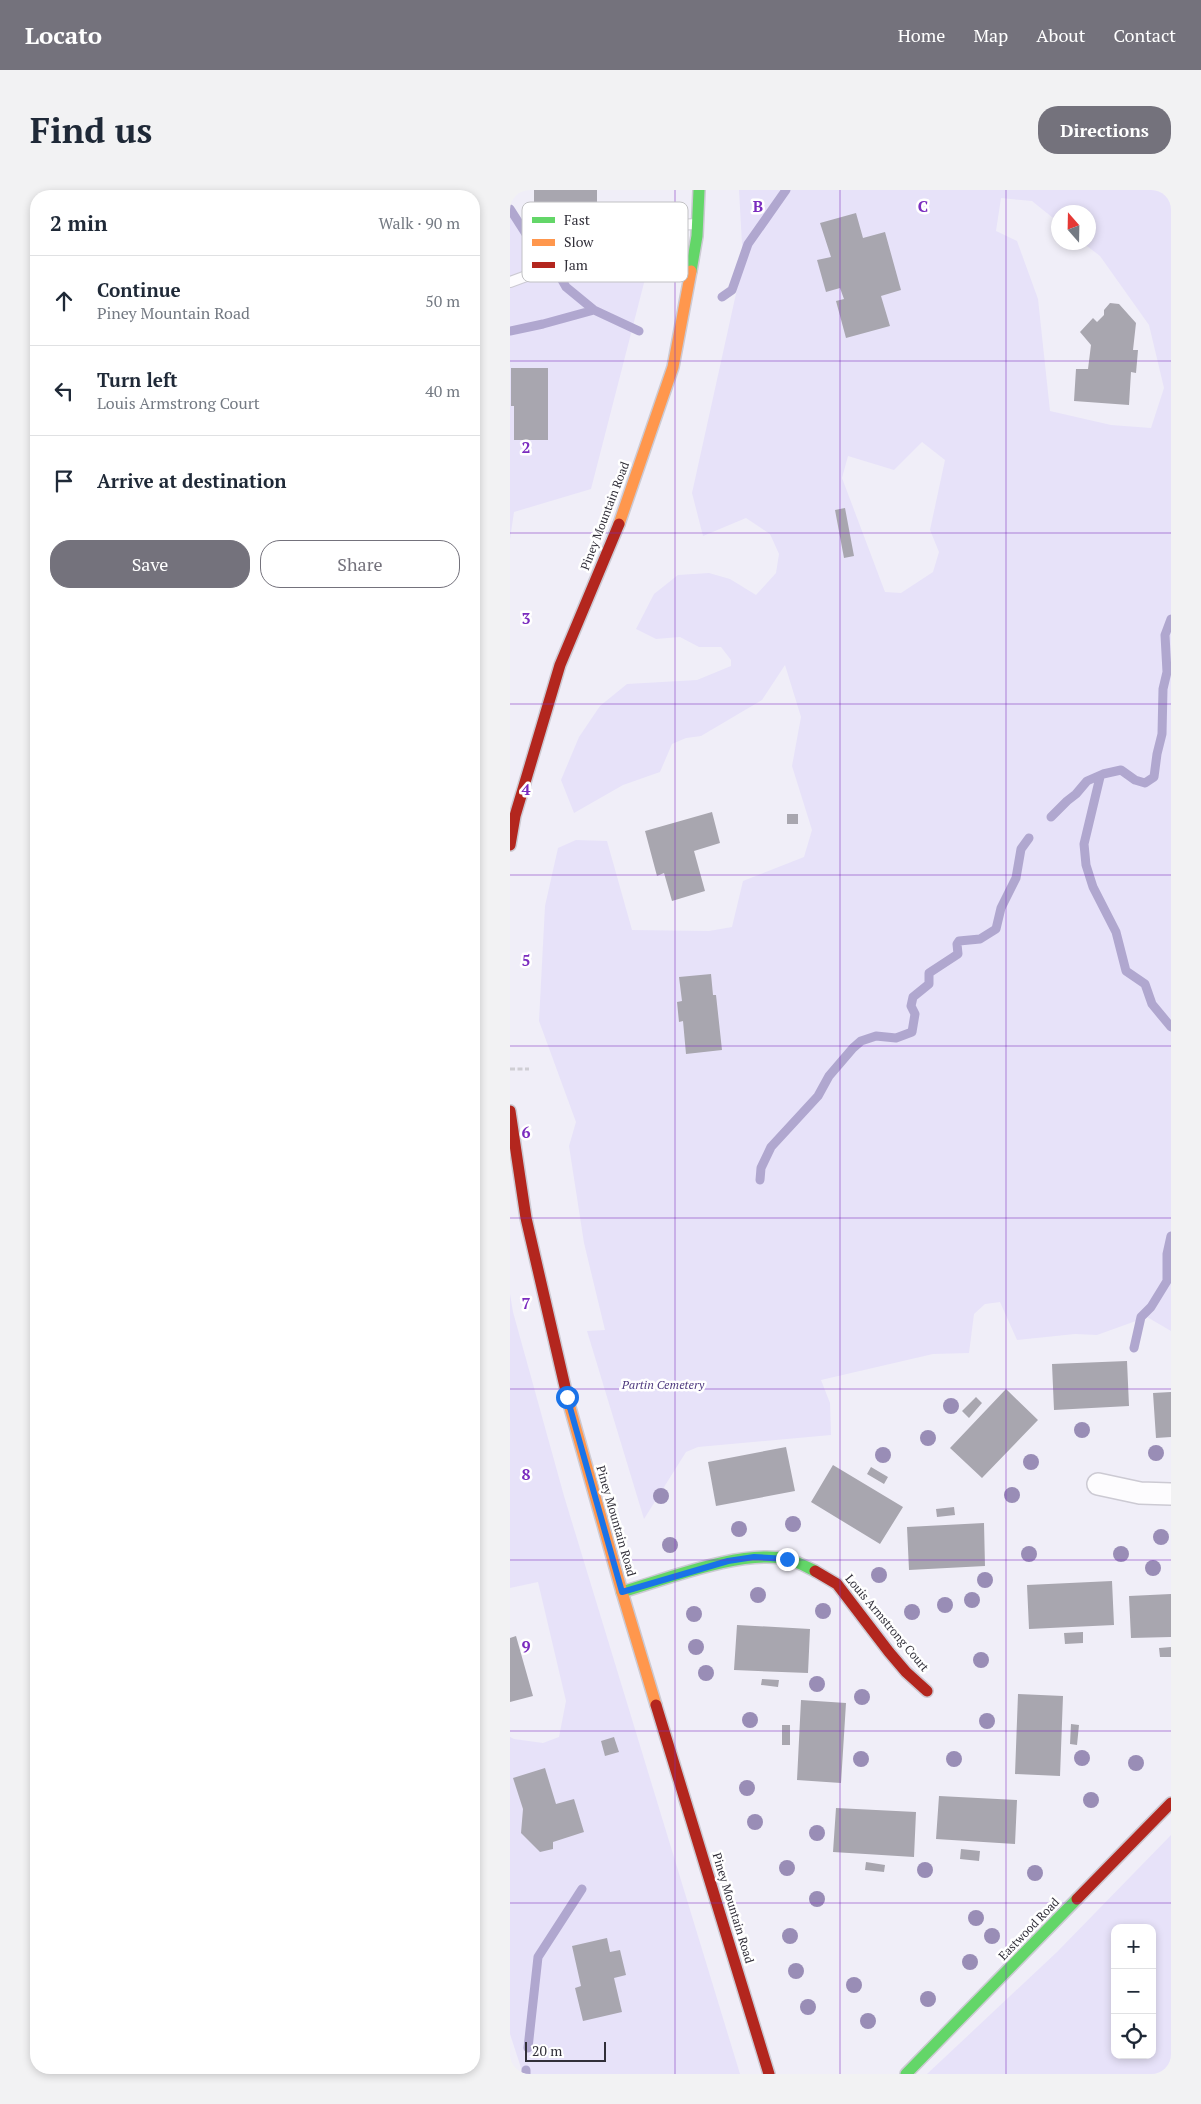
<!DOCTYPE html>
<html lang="en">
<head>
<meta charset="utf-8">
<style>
  :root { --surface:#fff; --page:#f2f2f3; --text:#1f2937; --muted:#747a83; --line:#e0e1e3; --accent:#74727c }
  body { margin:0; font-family:"PT Serif",serif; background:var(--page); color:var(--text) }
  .controls { position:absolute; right:15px; bottom:15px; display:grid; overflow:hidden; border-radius:10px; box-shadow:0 2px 8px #0003 }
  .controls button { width:45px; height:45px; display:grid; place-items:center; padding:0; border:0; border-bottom:1px solid var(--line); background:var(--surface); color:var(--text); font:25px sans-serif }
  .compass { position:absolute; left:541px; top:15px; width:45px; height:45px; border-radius:50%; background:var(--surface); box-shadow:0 2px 8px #0003; rotate:340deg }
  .scale { position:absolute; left:15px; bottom:12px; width:81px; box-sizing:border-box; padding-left:5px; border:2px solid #312f39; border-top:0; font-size:14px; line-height:18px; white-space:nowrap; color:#312f39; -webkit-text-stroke:4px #fff; paint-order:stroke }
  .stop { position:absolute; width:15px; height:15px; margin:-11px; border:4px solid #1a73e8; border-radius:50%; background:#fff }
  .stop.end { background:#1a73e8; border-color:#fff; box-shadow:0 1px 5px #0008 }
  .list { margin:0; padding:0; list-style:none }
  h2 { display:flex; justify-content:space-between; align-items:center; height:65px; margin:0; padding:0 20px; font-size:21px }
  h2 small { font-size:16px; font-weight:400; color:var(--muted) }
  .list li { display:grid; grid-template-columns:32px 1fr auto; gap:15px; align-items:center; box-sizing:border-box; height:90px; padding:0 20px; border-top:1px solid var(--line) }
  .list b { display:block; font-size:19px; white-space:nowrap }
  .list p { margin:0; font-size:16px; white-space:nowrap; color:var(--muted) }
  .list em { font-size:16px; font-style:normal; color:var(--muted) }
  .actions { display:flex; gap:10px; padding:15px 20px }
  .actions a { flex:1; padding:11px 0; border:1px solid var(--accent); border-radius:20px; text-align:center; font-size:18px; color:var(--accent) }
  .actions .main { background:var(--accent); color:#fff }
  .icon { flex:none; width:28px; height:28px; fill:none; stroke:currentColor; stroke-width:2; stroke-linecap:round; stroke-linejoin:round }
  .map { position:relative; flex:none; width:661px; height:1884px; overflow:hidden; border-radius:20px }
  header { display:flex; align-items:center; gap:30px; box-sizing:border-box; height:70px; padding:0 25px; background:var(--accent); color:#fff }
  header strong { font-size:24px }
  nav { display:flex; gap:28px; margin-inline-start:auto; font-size:18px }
  .intro { display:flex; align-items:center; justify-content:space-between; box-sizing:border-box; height:120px; padding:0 30px }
  h1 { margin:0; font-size:35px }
  .button { padding:12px 22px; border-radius:20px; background:var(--accent); color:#fff; font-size:18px; font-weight:700 }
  main { display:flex; gap:30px; padding:0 30px }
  aside { flex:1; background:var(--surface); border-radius:20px; box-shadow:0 2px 8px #0003 }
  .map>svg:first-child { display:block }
  .green { fill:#e7e2f9; fill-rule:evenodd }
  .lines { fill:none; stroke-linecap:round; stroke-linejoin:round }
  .stream { stroke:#b0a7cf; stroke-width:9 }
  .building { fill:#a8a6af }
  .lane-casing { stroke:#cccad3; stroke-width:12 }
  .street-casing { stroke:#cccad3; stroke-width:24 }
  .fast-casing { stroke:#cccad3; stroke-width:14 }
  .slow-casing { stroke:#cccad3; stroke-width:14 }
  .jam-casing { stroke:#cccad3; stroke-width:14 }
  .path { stroke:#cfced4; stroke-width:3; stroke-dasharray:5 2.5; stroke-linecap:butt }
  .lane { stroke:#fdfcfe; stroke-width:10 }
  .street { stroke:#fdfcfe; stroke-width:21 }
  .fast { stroke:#63d668; stroke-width:11 }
  .slow { stroke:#ff974d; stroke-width:11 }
  .jam { stroke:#b3261e; stroke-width:11 }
  .tree { fill:#998db6 }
  .route { stroke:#1a73e8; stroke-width:6 }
  .grid { fill:none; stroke:#7b2cbf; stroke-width:1; stroke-opacity:0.55 }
  .labels { text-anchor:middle; stroke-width:5; stroke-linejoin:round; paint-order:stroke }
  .street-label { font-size:12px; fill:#312f39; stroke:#fff }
  .park-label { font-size:12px; font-style:italic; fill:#513d80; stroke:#fff }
  .key { fill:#fff; stroke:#c1c1c4; stroke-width:1 }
  .key-label { font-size:14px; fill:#312f39 }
  .grid-label { font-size:16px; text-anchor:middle; font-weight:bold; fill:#7b2cbf; stroke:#fff; stroke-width:5; stroke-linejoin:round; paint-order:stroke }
</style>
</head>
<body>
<header>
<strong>Locato</strong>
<nav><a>Home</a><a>Map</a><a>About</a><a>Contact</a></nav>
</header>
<div class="intro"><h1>Find us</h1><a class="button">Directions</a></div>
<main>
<aside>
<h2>2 min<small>Walk · 90 m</small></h2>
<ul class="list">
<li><svg class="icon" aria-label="ahead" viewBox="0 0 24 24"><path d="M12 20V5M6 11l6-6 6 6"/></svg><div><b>Continue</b><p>Piney Mountain Road</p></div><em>50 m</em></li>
<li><svg class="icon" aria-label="left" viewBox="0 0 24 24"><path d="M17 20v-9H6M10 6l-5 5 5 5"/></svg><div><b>Turn left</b><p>Louis Armstrong Court</p></div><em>40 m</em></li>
<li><svg class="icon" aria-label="arrive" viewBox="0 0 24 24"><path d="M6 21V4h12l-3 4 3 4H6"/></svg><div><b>Arrive at destination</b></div></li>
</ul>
<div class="actions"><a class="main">Save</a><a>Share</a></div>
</aside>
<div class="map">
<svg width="661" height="1884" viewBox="0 0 661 1884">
  <rect width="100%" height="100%" fill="#f0eef8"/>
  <path class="green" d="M229,0H661V1141L637,1127L587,1145L565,1144L507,1150L490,1112L475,1114L464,1124L459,1163L423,1164L311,1190L320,1213L321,1245L188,1257L176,1262L134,1329L77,1141L95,1140L74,1053L59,956L66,932L29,831L35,716L48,658L66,650L97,651L122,740L199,741L222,737L233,691L294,667L302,640L282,576L291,527L275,475L252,510L191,546L176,548L162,554L150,582L113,595L64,623L51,590L69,547L90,516L117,494L187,490L221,476V470L211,457H189L170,447L146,449L126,439L144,404L168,385L199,383L220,389L246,405L266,383L269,364L260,344L236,328L193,346L182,303L233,72ZM491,8L522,11L548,32V22H578V52L573,53L590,66L639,135L654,198L641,238L601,235L540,221L528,109L507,51L486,41ZM412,252L435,270L420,340L429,362L423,382L391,403L375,402L332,288L338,266L384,280Z
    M0,18L35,52L63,61L144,54L81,299L4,322L0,349Z
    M0,1104L3,1122L54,1306L230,1884H13L0,1844V1547L4,1549L33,1553L49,1547L56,1511L28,1392L0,1398Z
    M661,1645V1884H417L547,1762ZM605,1738H642V1865H605Z"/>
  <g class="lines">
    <path class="stream" d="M0,19L32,69L43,74L56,97L84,120
      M212,107L222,100L238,54L276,0
      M0,141L33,134L84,120L129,141
      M590,587L574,654L576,675L583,697L606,742L616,781L635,794L642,814L661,837
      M541,627L557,611L566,604L577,591L593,584L611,580L625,590L635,593L644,587L647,564L652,544L653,499L657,482L655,445L661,429
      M250,990L251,978L261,957L308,906L319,886L343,858L351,851L366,846L386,848L402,842L405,824L401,816L403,807L419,794V783L448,764L447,754L449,751L470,749L486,739L491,718L506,688L511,659L519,648
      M624,1158L631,1127L641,1117L657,1091V1064L661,1046
      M18,1858L28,1767L72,1699
      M16,1884V1880"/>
  </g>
  <path class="building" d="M24,0H87V20L24,21Z
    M346,23L353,48L375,42L391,100L371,106L380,136L336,148L326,111L334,109L330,98L316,102L307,70L321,67L310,33Z
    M600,113L609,114L626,133L623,160H628L626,183L621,182L619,215L564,211L566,179H578L581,155L570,142L583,128L587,132L594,125V120Z
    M1,178H38V250H4V216H1Z
    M335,318L344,366L334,368L325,320Z
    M202,622L210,653L184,661L195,701L162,711L154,683L147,686L135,641Z
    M277,624H288V634H277Z
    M201,784L203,805H206L212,860L176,864L173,831L169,832L167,812L172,811L169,787Z
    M617,1171L619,1216L544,1220L542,1174Z
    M496,1199L528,1230L472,1288L440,1258Z
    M661,1202V1247L646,1248L643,1203Z
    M466,1207L472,1213L459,1228L452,1221Z
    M276,1257L285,1301L206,1316L198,1272Z
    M323,1275L393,1317L370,1354L301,1312Z
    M361,1277L378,1287L374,1294L357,1284Z
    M444,1317L445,1325L427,1327L426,1319Z
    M474,1333L475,1376L399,1380L397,1337Z
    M602,1391L604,1435L519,1439L517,1395Z
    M661,1404V1447L621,1448L619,1406Z
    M227,1435L300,1439L298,1483L224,1480Z
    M573,1442V1453L555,1454L554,1443Z
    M6,1446L23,1506L0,1512V1448Z
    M661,1457V1467H650L649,1458Z
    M252,1489L269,1490L268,1497L251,1495Z
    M508,1504L553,1506L550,1586L505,1584Z
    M291,1510L336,1513L331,1593L287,1590Z
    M561,1534L569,1535L567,1555L560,1554Z
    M272,1535H280V1555H272Z
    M104,1547L109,1562L95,1566L91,1551Z
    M35,1578L46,1614L64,1609L74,1642L43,1652V1659L30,1662L11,1643L13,1619L3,1588Z
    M429,1606L507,1610L505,1654L426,1649Z
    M326,1618L406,1622L404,1667L323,1662Z
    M451,1659L470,1661L469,1671L450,1669Z
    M356,1672L375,1675L374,1682L355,1680Z
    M97,1748L100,1762L110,1760L116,1785L104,1788L112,1822L73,1831L65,1798L71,1796L62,1756Z"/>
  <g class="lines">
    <g class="lane-casing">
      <path id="lane" d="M0,92L79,63L144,36L187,34"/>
    </g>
    <g class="street-casing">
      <path id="street" d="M588,1294L630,1303L661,1304"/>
    </g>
    <g class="fast-casing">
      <path id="fast" d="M181,81L187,46L189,0
        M112,1402C157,1389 232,1359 277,1369C286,1371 297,1377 305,1381
        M396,1884L567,1709"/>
    </g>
    <g class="slow-casing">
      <path id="slow" d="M109,334L163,177L181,81
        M59,1214L112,1402L146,1515"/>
    </g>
    <g class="jam-casing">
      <path id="jam" d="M0,655L5,626L50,475L109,334
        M0,921L16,1028L59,1214
        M305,1381L327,1394L379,1462L396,1482L417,1501
        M146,1515L259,1884
        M567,1709L661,1613"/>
    </g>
    <path class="path" d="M0,879H19"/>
    <use href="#lane" class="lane"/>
    <use href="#street" class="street"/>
    <use href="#fast" class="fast"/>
    <use href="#slow" class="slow"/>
    <use href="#jam" class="jam"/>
  </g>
  <g class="tree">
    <circle cx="441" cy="1216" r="8"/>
    <circle cx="572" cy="1240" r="8"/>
    <circle cx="418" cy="1248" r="8"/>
    <circle cx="646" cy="1263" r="8"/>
    <circle cx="373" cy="1265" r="8"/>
    <circle cx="521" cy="1272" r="8"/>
    <circle cx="502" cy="1305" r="8"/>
    <circle cx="151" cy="1306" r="8"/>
    <circle cx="283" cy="1334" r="8"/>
    <circle cx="229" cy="1339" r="8"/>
    <circle cx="651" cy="1347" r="8"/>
    <circle cx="160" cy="1355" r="8"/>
    <circle cx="519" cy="1364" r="8"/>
    <circle cx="611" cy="1364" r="8"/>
    <circle cx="643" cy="1378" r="8"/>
    <circle cx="369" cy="1385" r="8"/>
    <circle cx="475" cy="1390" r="8"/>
    <circle cx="248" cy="1405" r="8"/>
    <circle cx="462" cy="1410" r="8"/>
    <circle cx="435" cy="1415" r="8"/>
    <circle cx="313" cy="1421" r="8"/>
    <circle cx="402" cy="1422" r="8"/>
    <circle cx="184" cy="1424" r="8"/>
    <circle cx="186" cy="1457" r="8"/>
    <circle cx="471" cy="1470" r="8"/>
    <circle cx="196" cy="1483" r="8"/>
    <circle cx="307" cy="1494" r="8"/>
    <circle cx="352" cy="1507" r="8"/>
    <circle cx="240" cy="1530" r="8"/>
    <circle cx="477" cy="1531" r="8"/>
    <circle cx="572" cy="1568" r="8"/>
    <circle cx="351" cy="1569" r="8"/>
    <circle cx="444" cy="1569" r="8"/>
    <circle cx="626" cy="1573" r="8"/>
    <circle cx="237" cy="1598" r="8"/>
    <circle cx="581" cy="1610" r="8"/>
    <circle cx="245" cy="1632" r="8"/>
    <circle cx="307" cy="1643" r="8"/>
    <circle cx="277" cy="1678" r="8"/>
    <circle cx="415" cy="1680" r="8"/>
    <circle cx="525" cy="1683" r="8"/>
    <circle cx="307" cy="1709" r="8"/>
    <circle cx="466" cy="1728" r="8"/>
    <circle cx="280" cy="1746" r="8"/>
    <circle cx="482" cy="1746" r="8"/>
    <circle cx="460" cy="1772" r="8"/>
    <circle cx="286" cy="1781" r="8"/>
    <circle cx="344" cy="1795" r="8"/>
    <circle cx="418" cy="1809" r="8"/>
    <circle cx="298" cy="1817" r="8"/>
    <circle cx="358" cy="1831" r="8"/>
  </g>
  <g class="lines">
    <path class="route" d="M57,1207L112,1402L218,1371L244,1367L277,1369"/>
  </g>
  <path class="grid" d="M165,0V1884M330,0V1884M496,0V1884M0,171H661M0,343H661M0,514H661M0,685H661M0,856H661M0,1028H661M0,1199H661M0,1370H661M0,1541H661M0,1713H661"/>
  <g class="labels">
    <g class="street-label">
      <text transform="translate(95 326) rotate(-69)" y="4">Piney Mountain Road</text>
      <text transform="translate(106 1331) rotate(74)" y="4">Piney Mountain Road</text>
      <text transform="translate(377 1433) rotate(50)" y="4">Louis Armstrong Court</text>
      <text transform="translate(223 1718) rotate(73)" y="4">Piney Mountain Road</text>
      <text transform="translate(519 1739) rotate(-46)" y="4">Eastwood Road</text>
    </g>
    <g class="park-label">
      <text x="153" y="1199">Partin Cemetery</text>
    </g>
  </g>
  <rect x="12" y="12" width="166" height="80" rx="8" class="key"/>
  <rect x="22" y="27" width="23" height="6" fill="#63d668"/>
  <rect x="22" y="49" width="23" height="7" fill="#ff974d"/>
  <rect x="22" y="72" width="23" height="6" fill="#b3261e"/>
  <g class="key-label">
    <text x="54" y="35">Fast</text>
    <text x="54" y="57">Slow</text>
    <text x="54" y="80">Jam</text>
  </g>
  <g class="grid-label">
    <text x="248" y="22">B</text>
    <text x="413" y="22">C</text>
    <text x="16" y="263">2</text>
    <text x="16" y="434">3</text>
    <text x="16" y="605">4</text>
    <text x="16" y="776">5</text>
    <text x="16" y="948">6</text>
    <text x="16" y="1119">7</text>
    <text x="16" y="1290">8</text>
    <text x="16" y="1462">9</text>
  </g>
</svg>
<div class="controls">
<button>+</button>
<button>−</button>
<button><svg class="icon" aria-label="locate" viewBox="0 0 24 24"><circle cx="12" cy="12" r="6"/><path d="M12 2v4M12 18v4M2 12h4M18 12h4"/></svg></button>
</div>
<svg class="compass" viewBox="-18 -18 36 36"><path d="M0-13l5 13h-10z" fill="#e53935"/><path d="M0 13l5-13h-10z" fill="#747a83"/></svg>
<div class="scale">20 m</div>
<div class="stop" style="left:57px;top:1207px"></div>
<div class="stop end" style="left:277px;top:1369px"></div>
</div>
</main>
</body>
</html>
